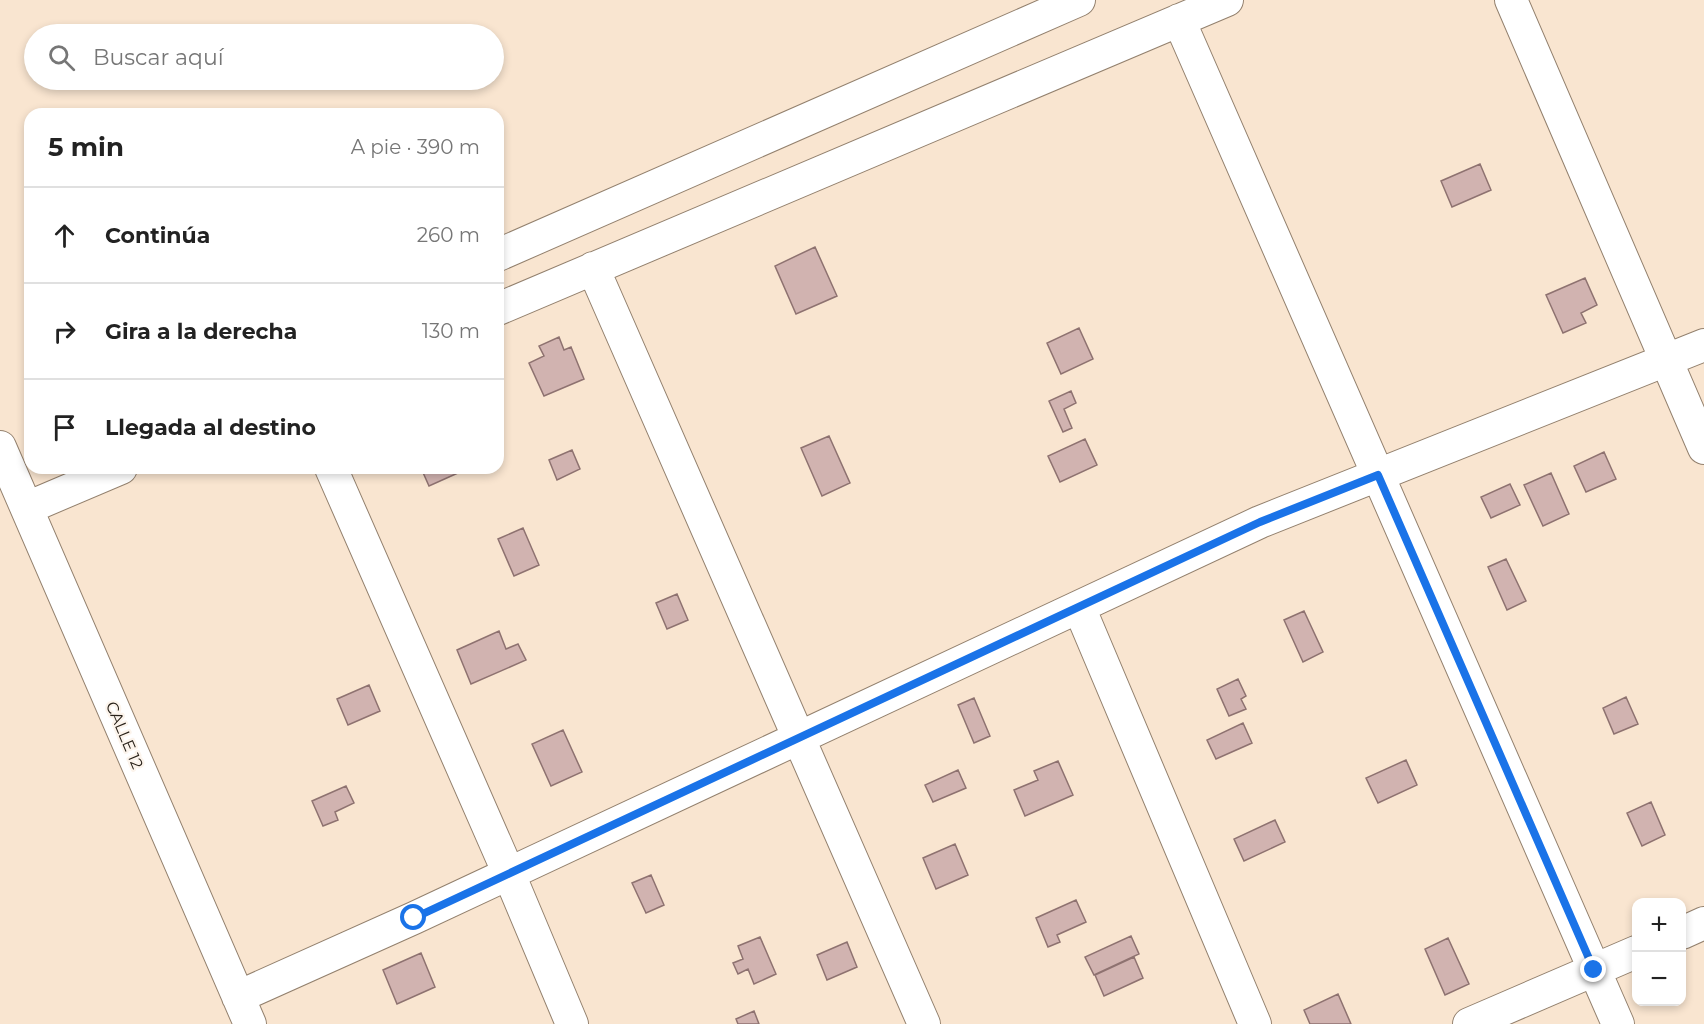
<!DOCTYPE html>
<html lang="es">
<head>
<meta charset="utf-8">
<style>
  :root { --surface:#fff; --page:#f6f6f6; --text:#222; --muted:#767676; --line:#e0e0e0 }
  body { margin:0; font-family:Montserrat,sans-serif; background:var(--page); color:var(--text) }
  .controls { position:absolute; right:18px; bottom:18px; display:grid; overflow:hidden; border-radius:12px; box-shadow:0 3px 9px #0003 }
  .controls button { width:54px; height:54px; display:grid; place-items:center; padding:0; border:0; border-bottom:2px solid var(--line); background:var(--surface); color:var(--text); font:30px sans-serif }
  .stop { position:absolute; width:18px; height:18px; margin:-14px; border:4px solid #1a73e8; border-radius:50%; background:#fff }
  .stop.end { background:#1a73e8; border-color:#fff; box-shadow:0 2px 6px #0008 }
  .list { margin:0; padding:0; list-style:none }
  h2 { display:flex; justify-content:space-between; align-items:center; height:78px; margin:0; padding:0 24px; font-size:26px }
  h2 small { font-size:20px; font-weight:400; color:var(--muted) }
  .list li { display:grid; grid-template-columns:39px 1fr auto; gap:18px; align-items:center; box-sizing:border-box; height:96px; padding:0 24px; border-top:2px solid var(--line) }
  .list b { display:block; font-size:22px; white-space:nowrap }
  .list em { font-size:20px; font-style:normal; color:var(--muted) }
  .icon { flex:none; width:33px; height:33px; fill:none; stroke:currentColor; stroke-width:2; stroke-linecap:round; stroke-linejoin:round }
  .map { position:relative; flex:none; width:1704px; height:1024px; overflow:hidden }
  .search { position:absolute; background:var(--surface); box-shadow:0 3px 9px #0003; left:24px; top:24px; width:480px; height:66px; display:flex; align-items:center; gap:15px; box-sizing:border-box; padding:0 21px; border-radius:33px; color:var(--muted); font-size:22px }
  .panel { position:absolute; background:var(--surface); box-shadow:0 3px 9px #0003; left:24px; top:108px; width:480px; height:366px; border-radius:18px }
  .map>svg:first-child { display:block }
  .building { fill:#d1b3b0; stroke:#8e7270; stroke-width:1.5 }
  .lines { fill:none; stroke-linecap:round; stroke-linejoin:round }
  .street-casing { stroke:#93816e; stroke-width:34 }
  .street { stroke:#fff; stroke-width:32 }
  .route { stroke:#1a73e8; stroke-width:8 }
  .labels { text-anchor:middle; stroke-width:4.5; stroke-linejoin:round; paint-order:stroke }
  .street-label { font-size:16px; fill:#272018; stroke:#fcf4ec }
</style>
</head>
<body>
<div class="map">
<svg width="1704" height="1024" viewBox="0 0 1704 1024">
  <rect width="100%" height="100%" fill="#f9e5d0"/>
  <path class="building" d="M1480,164L1491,190L1452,207L1441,181Z
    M815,247L837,296L796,314L775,266Z
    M1585,278L1597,305L1581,313L1586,323L1563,333L1546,295Z
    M1079,328L1093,359L1061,374L1047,343Z
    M559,337L564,350L571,347L584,379L544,396L529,363L544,356L539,346Z
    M1071,391L1076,403L1064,409L1072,428L1063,432L1049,401Z
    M829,436L850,483L822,496L801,448Z
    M1085,439L1097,465L1060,482L1048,456Z
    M572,450L580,469L557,480L549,460Z
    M1604,452L1616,479L1586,492L1574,466Z
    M421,468H469L429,486Z
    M1551,473L1569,514L1543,526L1524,485Z
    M1510,484L1520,505L1491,518L1481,497Z
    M523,528L539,565L514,576L498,539Z
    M1506,559L1526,601L1507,610L1488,567Z
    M677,594L688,620L667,629L656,603Z
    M1304,611L1323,652L1303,662L1284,620Z
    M499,631L506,649L518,644L526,660L471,684L457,650Z
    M1238,679L1246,696L1241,699L1246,709L1229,716L1217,689Z
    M369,685L380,711L348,725L337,699Z
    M1626,697L1638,724L1614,734L1603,708Z
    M974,698L990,736L974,743L958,705Z
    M1243,723L1252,743L1216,759L1207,740Z
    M563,730L582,772L551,786L532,744Z
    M1406,760L1417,785L1378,803L1366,778Z
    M1058,761L1073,795L1025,816L1014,790L1038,780L1034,771Z
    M958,770L966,788L933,802L925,785Z
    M346,786L354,803L335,812L338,820L323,826L312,801Z
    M1651,802L1665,835L1642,846L1627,813Z
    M1275,820L1285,842L1244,861L1234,839Z
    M955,844L968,875L936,889L923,858Z
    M651,875L664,905L646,913L632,883Z
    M1076,900L1086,922L1057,935L1060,942L1048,947L1036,918Z
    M1131,936L1139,954L1094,975L1085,957Z
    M760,937L776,974L754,984L748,969L738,974L733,963L743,959L738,946Z
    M1448,938L1469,984L1445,995L1425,949Z
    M847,942L857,967L827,980L817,955Z
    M421,953L435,987L397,1004L383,970Z
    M1134,957L1143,978L1104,996L1095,975Z
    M1338,994L1351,1024H1310L1304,1010Z
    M754,1011L759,1024H738L736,1019Z"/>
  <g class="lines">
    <g class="street-casing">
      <path id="street" d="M1511,0L1704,448
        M1179,20L1618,1024
        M498,255L1079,0
        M593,268L924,1024
        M498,309L1227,0
        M0,447L250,1024
        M331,468L509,874L572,1024
        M27,508L121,468
        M1079,607L1255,1024
        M1682,933L1704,923
        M238,997L414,918L1260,522L1704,345
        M1469,1024L1636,952"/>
    </g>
    <use href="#street" class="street"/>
  </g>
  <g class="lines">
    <path class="route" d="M414,918L1260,522L1378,475L1594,970"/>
  </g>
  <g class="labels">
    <g class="street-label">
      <text transform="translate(125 735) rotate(67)" y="6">CALLE 12</text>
    </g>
  </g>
</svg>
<div class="controls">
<button>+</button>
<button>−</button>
</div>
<div class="stop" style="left:414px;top:918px"></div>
<div class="stop end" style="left:1594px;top:970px"></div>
<div class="search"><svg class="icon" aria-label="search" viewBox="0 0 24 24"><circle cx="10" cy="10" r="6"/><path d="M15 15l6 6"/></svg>Buscar aquí</div>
<section class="panel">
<h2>5 min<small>A pie · 390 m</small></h2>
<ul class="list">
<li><svg class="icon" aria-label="ahead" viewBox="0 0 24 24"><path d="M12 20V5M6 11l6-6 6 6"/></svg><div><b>Continúa</b></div><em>260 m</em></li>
<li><svg class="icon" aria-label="right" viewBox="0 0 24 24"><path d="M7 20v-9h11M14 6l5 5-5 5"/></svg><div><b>Gira a la derecha</b></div><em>130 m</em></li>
<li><svg class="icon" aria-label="arrive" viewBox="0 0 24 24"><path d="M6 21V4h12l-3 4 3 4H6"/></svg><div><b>Llegada al destino</b></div></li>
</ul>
</section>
</div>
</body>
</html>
